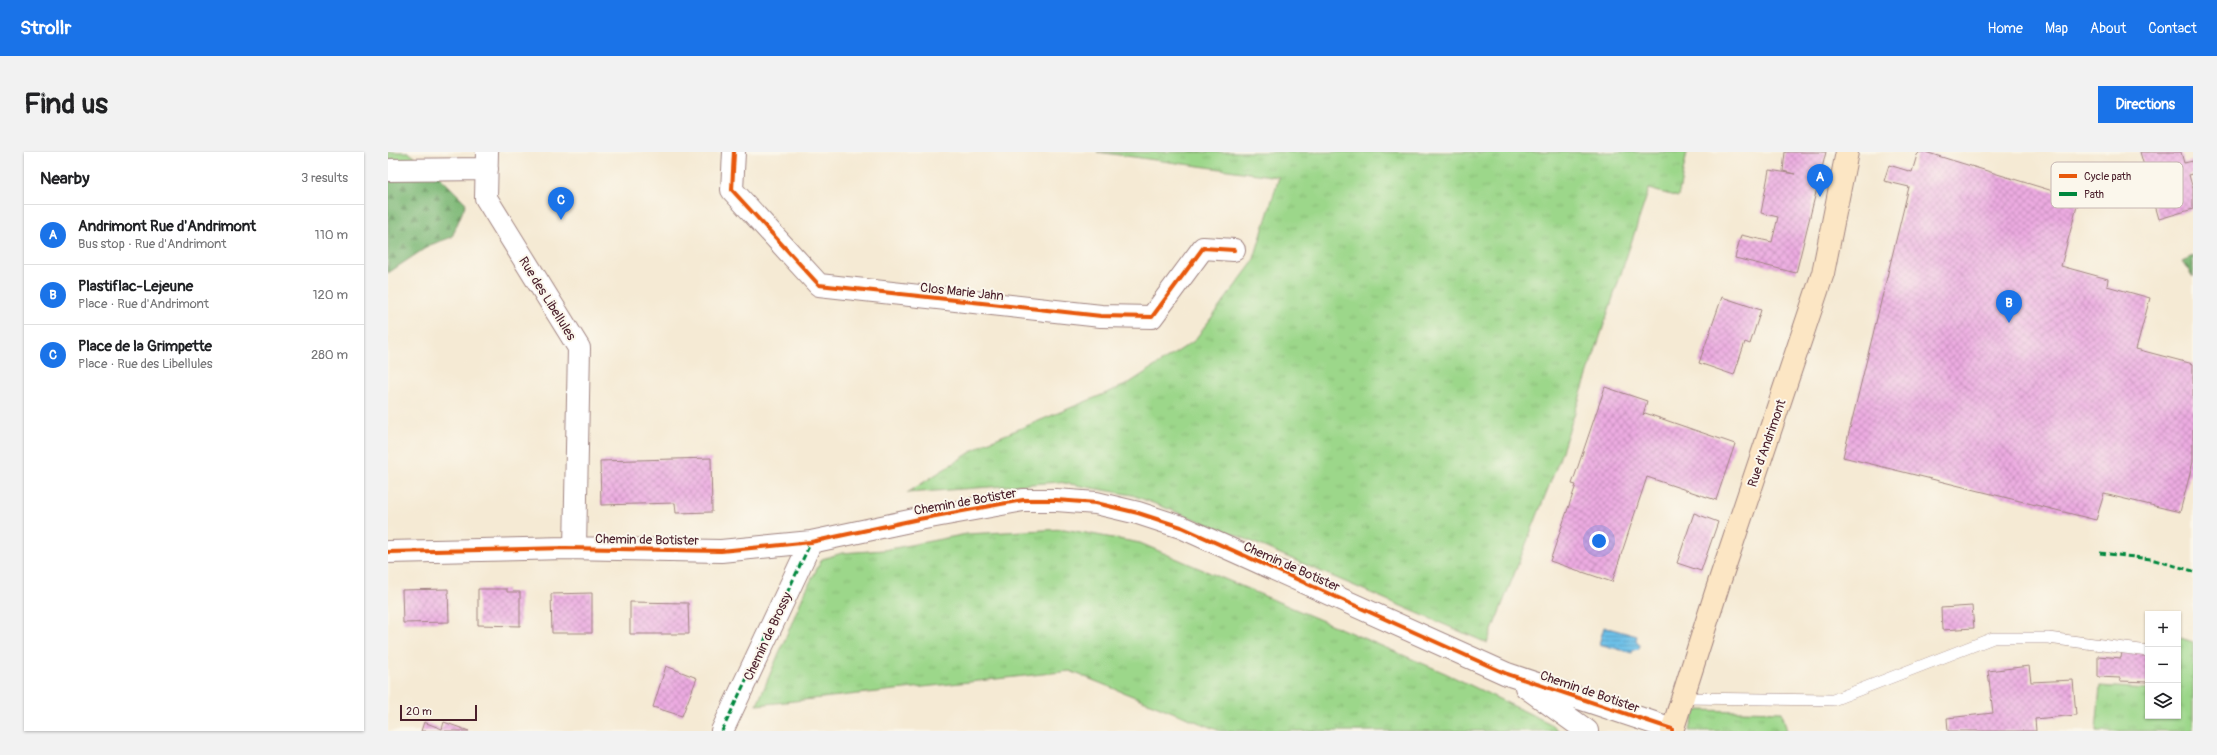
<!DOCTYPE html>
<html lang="en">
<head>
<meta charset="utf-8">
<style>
  :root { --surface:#fff; --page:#f2f2f2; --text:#202124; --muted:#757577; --line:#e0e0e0; --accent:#1a73e8 }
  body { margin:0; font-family:Pangolin,sans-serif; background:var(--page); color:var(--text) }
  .controls { position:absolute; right:12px; bottom:12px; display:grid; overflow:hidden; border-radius:0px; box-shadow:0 1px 3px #0004 }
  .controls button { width:36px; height:36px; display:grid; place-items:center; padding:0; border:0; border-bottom:1px solid var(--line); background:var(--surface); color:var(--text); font:20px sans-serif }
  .scale { position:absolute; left:12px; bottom:10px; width:77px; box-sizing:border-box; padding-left:4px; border:2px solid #4a1f2b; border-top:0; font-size:11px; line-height:14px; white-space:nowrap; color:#4a1f2b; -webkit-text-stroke:3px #fbf7ec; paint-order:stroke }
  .you { position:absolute; left:1211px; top:389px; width:14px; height:14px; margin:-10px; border:3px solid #fff; border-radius:50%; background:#1a73e8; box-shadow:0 0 0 6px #1a73e833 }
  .badge { display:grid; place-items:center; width:26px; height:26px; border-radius:50%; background:var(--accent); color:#fff; font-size:13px; font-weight:700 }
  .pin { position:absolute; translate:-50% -33px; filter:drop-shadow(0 1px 2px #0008) }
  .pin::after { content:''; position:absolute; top:21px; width:14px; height:12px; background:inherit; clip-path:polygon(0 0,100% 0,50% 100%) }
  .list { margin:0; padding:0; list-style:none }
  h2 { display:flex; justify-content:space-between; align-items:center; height:52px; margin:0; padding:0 16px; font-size:17px }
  h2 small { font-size:13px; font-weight:400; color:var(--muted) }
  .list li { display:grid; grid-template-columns:26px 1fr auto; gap:12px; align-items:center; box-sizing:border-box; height:60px; padding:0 16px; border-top:1px solid var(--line) }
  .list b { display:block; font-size:15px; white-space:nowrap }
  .list p { margin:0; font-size:13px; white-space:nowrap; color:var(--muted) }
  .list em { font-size:13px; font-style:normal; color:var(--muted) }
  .icon { flex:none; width:22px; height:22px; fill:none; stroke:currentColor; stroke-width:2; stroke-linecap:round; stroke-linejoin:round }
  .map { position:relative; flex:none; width:1805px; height:579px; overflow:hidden; border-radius:0px }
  header { display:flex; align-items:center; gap:24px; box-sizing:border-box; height:56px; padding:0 20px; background:var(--accent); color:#fff }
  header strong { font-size:19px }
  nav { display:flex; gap:22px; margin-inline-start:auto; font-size:14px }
  .intro { display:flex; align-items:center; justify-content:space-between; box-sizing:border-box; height:96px; padding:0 24px }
  h1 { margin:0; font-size:28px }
  .button { padding:10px 18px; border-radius:0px; background:var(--accent); color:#fff; font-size:14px; font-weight:700 }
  main { display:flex; gap:24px; padding:0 24px }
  aside { flex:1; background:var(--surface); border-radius:0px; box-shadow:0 1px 3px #0004 }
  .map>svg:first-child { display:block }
  .grass { fill:url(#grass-tufts); stroke:#737b5a }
  .forest { fill:url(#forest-firs); stroke:#646c50 }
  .water { fill:url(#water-rules); stroke:#5b708a }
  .building { fill:url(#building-cross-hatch) }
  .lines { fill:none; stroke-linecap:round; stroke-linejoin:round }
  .lane-casing { stroke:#a08480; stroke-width:12 }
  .street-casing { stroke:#a08480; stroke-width:24 }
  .secondary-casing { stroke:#a08480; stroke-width:24 }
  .lane { stroke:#fff; stroke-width:11 }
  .street { stroke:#fff; stroke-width:22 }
  .secondary { stroke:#fce6c4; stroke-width:22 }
  .quiet { stroke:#00873e; stroke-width:3; stroke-dasharray:6 3; stroke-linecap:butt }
  .cycleway-casing { stroke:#fbf7ec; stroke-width:6 }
  .cycleway { stroke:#e8590c; stroke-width:4 }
  .labels { text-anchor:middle; stroke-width:4; stroke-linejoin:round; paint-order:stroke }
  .street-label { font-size:13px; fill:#4a1f2b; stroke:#fbf7ec }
  .key { fill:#fbf7ec; stroke:#c6b6b2; stroke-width:1 }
  .key-label { font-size:11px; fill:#4a1f2b }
</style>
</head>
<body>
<header>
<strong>Strollr</strong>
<nav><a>Home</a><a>Map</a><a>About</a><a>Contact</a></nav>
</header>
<div class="intro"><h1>Find us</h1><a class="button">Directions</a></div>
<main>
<aside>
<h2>Nearby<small>3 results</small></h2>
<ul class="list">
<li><span class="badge">A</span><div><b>Andrimont Rue d'Andrimont</b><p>Bus stop · Rue d'Andrimont</p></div><em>110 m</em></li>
<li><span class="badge">B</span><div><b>Plastiflac-Lejeune</b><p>Place · Rue d'Andrimont</p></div><em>120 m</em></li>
<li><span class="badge">C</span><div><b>Place de la Grimpette</b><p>Place · Rue des Libellules</p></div><em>280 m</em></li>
</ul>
</aside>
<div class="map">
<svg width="1805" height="579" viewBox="0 0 1805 579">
  <defs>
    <pattern id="grass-tufts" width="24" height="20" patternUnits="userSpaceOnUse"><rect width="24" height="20" fill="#9cd78a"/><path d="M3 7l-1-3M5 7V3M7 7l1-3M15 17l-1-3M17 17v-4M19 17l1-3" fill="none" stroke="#88b877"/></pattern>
    <pattern id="forest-firs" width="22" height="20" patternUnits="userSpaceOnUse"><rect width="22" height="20" fill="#7db876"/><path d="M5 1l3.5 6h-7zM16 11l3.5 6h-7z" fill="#689561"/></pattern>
    <pattern id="water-rules" width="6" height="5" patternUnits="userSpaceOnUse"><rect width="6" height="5" fill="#6cc0e8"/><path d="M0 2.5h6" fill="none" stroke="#5b9bbc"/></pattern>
    <pattern id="building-cross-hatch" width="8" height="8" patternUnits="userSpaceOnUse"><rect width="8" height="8" fill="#ecabe1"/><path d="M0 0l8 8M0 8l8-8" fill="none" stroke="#c18bb7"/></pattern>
  </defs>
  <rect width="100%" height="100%" fill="#fbf7ec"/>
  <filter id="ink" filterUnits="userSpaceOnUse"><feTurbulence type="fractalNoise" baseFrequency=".025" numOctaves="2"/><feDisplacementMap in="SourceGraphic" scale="8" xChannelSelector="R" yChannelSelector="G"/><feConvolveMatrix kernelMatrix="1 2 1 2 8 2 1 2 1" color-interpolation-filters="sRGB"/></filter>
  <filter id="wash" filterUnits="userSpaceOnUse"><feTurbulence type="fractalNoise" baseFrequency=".012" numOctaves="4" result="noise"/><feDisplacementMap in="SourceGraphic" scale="16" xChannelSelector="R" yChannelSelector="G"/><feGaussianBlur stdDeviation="0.9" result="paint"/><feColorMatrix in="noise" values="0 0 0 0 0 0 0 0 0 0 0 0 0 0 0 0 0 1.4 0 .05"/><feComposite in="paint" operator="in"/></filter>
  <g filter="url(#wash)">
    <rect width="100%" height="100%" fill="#f5ead4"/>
    <path class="grass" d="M0,0H20L46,19L0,29Z
      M709,0H1299L1290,45L1261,37L1170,311L1099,491L846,382L744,343L671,330L519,341L597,291L738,233L806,189L865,110L891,25Z
      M676,377L752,391L1057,521L1161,571L1171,579H832L682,519L369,553L416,442L434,407L454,401L496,398L579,382Z
      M1790,485L1805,490V579H1708L1712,534L1760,537V564H1790Z
      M1308,558L1394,560L1399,579H1301Z"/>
    <path class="forest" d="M46,19L78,51L64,85L42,93L0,121V29Z
      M1805,104V125L1794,109Z"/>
    <path class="water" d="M1216,475L1249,484L1248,488L1252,493L1251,497L1245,498L1244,501L1211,492Z"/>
    <g id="blocks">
      <path class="building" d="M1397,0H1438L1408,121L1347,106L1353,83L1384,90L1390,65L1373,61L1381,18L1407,22L1395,19Z
        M1532,0H1537L1691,47L1673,114L1720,127L1719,134L1762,146L1748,197L1805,212V310L1792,360L1716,342L1708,368L1455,305L1521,35L1496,29L1501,13L1524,20L1529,3Z
        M1752,0H1793L1796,11L1805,9V22L1801,23L1805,37V57L1771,67Z
        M1334,145L1373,158L1362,192L1357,190L1346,223L1311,211Z
        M1217,235L1259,249L1255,263L1257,261L1347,292L1328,348L1259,325L1224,430L1162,409L1188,333L1184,332Z
        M323,306L324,360L288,361L287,351L213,353L212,309Z
        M1306,361L1330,370L1313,419L1289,411Z
        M60,437L61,470L15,471L14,438Z
        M90,437H119V440H132V474L90,473Z
        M204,441V481H164L163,442Z
        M242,450L300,451L301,482H242Z
        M1584,454L1586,476L1554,478L1553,456Z
        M1734,500L1760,501V530L1732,529V526L1710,525V504L1733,506Z
        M278,514L309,526L294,564L265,555Z
        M1641,514L1643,530L1685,528L1688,563L1647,567L1648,579H1560L1559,566L1605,561L1600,519Z
        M36,570L54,577L56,570L81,579H33Z"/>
    </g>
  </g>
  <g filter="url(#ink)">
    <use href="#blocks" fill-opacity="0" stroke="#a08480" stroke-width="1"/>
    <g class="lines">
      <g class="lane-casing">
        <path id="lane" d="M1294,546L1445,548L1605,486H1660L1760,499"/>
      </g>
      <g class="street-casing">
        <path id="street" d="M99,0L98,46L191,196L187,396
          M346,0L344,38L431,133L713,164L764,165L815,96L846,98
          M0,18L99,17
          M0,400L178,396L333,399L423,390L531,367L635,348H668L708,351L750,361L793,375L1119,522L1284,577
          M1138,535L1199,579
          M334,579L423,390"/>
      </g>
      <g class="secondary-casing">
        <path id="secondary" d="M1284,579L1331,431L1435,121L1459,0"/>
      </g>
      <use href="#lane" class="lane"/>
      <use href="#street" class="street"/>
      <use href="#secondary" class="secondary"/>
      <path class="quiet" d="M1712,401L1763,407L1805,419
        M334,579L423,390"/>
      <g class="cycleway-casing">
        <path id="cycleway" d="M346,0L344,38L431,133L713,164L764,165L815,96L846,98
          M0,400L178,396L333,399L423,390L531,367L635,348H668L708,351L750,361L793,375L1119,522L1284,577V579"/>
      </g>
      <use href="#cycleway" class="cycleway"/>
    </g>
  </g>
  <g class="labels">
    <g class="street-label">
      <text transform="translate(574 139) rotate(6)" y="5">Clos Marie Jahn</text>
      <text transform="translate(160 146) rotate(58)" y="5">Rue des Libellules</text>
      <text transform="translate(1378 291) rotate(-71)" y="5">Rue d'Andrimont</text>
      <text transform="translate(577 349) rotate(-10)" y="5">Chemin de Botister</text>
      <text transform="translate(259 387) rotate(1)" y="5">Chemin de Botister</text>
      <text transform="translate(904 414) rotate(24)" y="5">Chemin de Botister</text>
      <text transform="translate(379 484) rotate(-65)" y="5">Chemin de Brossy</text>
      <text transform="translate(1202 539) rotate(19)" y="5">Chemin de Botister</text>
    </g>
  </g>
  <rect x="1663" y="10" width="132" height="46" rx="6" class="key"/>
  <rect x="1671" y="22" width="18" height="4" fill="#e8590c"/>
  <rect x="1671" y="40" width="18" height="4" fill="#00873e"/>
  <g class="key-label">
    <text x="1696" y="28">Cycle path</text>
    <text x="1696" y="46">Path</text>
  </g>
</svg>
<div class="controls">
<button>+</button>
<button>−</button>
<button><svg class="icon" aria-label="layers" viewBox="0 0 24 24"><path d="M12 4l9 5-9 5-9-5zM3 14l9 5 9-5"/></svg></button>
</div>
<div class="scale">20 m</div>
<div class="you"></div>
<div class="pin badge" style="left:1432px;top:45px">A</div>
<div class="pin badge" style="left:1621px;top:171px">B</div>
<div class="pin badge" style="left:173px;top:68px">C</div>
</div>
</main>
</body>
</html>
